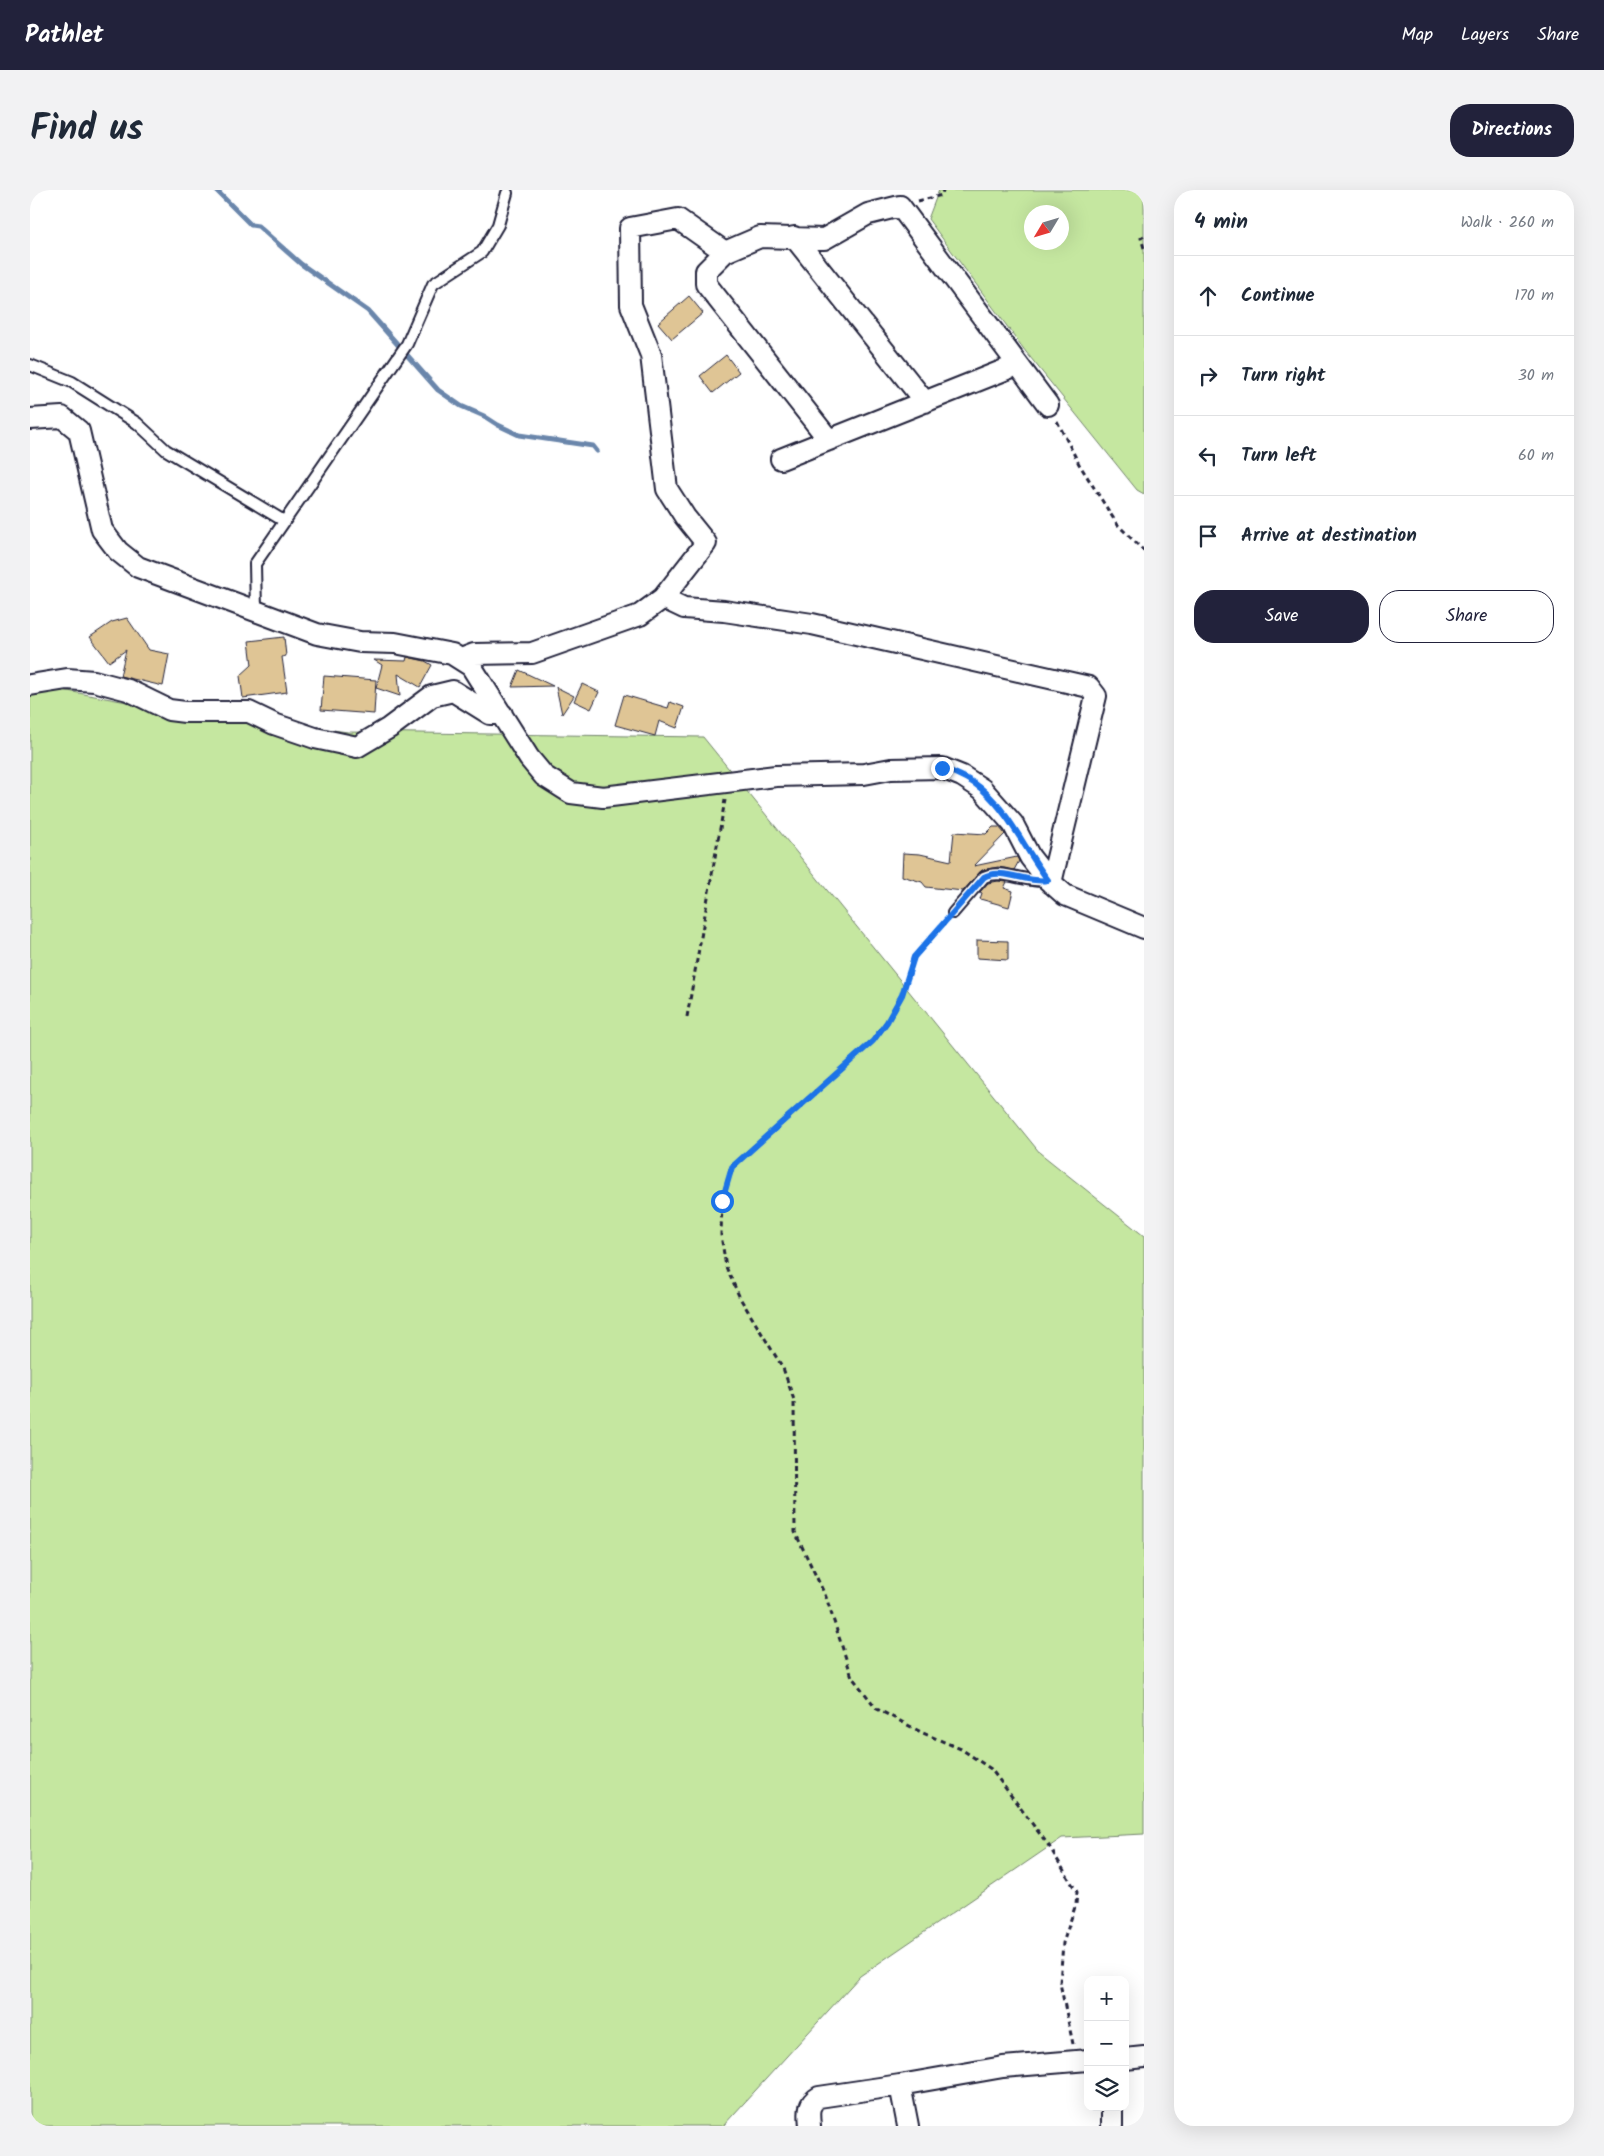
<!DOCTYPE html>
<html lang="en">
<head>
<meta charset="utf-8">
<style>
  :root { --surface:#fff; --page:#f2f2f3; --text:#1f2937; --muted:#747a83; --line:#e0e1e3; --accent:#22223b }
  body { margin:0; font-family:Kalam,sans-serif; background:var(--page); color:var(--text) }
  .controls { position:absolute; right:15px; bottom:15px; display:grid; overflow:hidden; border-radius:10px; box-shadow:0 5px 20px #0002 }
  .controls button { width:45px; height:45px; display:grid; place-items:center; padding:0; border:0; border-bottom:1px solid var(--line); background:var(--surface); color:var(--text); font:25px sans-serif }
  .compass { position:absolute; left:994px; top:15px; width:45px; height:45px; border-radius:50%; background:var(--surface); box-shadow:0 5px 20px #0002; rotate:232deg }
  .stop { position:absolute; width:15px; height:15px; margin:-11px; border:4px solid #1a73e8; border-radius:50%; background:#fff }
  .stop.end { background:#1a73e8; border-color:#fff; box-shadow:0 1px 5px #0008 }
  .list { margin:0; padding:0; list-style:none }
  h2 { display:flex; justify-content:space-between; align-items:center; height:65px; margin:0; padding:0 20px; font-size:21px }
  h2 small { font-size:16px; font-weight:400; color:var(--muted) }
  .list li { display:grid; grid-template-columns:32px 1fr auto; gap:15px; align-items:center; box-sizing:border-box; height:80px; padding:0 20px; border-top:1px solid var(--line) }
  .list b { display:block; font-size:19px; white-space:nowrap }
  .list em { font-size:16px; font-style:normal; color:var(--muted) }
  .actions { display:flex; gap:10px; padding:15px 20px }
  .actions a { flex:1; padding:11px 0; border:1px solid var(--accent); border-radius:20px; text-align:center; font-size:18px; color:var(--accent) }
  .actions .main { background:var(--accent); color:#fff }
  .icon { flex:none; width:28px; height:28px; fill:none; stroke:currentColor; stroke-width:2; stroke-linecap:round; stroke-linejoin:round }
  .map { position:relative; flex:none; width:1114px; height:1936px; overflow:hidden; border-radius:20px }
  header { display:flex; align-items:center; gap:30px; box-sizing:border-box; height:70px; padding:0 25px; background:var(--accent); color:#fff }
  header strong { font-size:24px }
  nav { display:flex; gap:28px; margin-inline-start:auto; font-size:18px }
  .intro { display:flex; align-items:center; justify-content:space-between; box-sizing:border-box; height:120px; padding:0 30px }
  h1 { margin:0; font-size:35px }
  .button { padding:12px 22px; border-radius:20px; background:var(--accent); color:#fff; font-size:18px; font-weight:700 }
  main { display:flex; gap:30px; padding:0 30px }
  aside { flex:1; background:var(--surface); border-radius:20px; box-shadow:0 5px 20px #0002 }
  .map>svg:first-child { display:block }
  .green { fill:#c5e7a0; stroke:#74846e; fill-rule:evenodd }
  .lines { fill:none; stroke-linecap:round; stroke-linejoin:round }
  .stream { stroke:#6a86ab; stroke-width:5 }
  .building { fill:#dfc595; stroke:#22223b }
  .service-casing { stroke:#22223b; stroke-width:14 }
  .minor-casing { stroke:#22223b; stroke-width:24 }
  .path { stroke:#22223b; stroke-width:3; stroke-dasharray:5 4; stroke-linecap:butt }
  .service { stroke:#fff; stroke-width:10 }
  .minor { stroke:#fff; stroke-width:20 }
  .route { stroke:#1a73e8; stroke-width:6 }
</style>
</head>
<body>
<header>
<strong>Pathlet</strong>
<nav><a>Map</a><a>Layers</a><a>Share</a></nav>
</header>
<div class="intro"><h1>Find us</h1><a class="button">Directions</a></div>
<main>
<div class="map">
<svg width="1114" height="1936" viewBox="0 0 1114 1936">
  <rect width="100%" height="100%" fill="#fff"/>
  <filter id="ink" filterUnits="userSpaceOnUse"><feTurbulence type="fractalNoise" baseFrequency=".02" numOctaves="2"/><feDisplacementMap in="SourceGraphic" scale="10" xChannelSelector="R" yChannelSelector="G"/><feConvolveMatrix kernelMatrix="1 2 1 2 8 2 1 2 1" color-interpolation-filters="sRGB"/></filter>
  <g filter="url(#ink)">
    <path class="green" d="M909,0H1114V304L1107,300L996,162L898,29ZM1002,22H1032V52H1002Z
      M0,494L118,516L318,542L673,547L1010,963L1114,1046V1644L1032,1648L830,1786L693,1936H0Z"/>
    <g class="lines">
      <path class="stream" d="M186,0L221,35L228,36L271,74L338,121L408,200L431,216L454,226L468,235L489,245L563,256L567,261"/>
    </g>
    <path class="building" d="M659,106L673,123L642,149L628,133Z
      M696,165L709,182L683,203L670,186Z
      M97,428L119,460L139,464L133,496L90,486L96,460L79,472L60,447L82,432Z
      M254,447L256,466L252,467L257,502L213,508L210,486L222,475L219,451Z
      M377,467L395,471L402,475L390,497L368,484L370,506L346,498L352,475L344,470L376,471Z
      M489,480L523,496L482,497Z
      M294,486L346,490L344,524L291,520Z
      M552,494L569,502L561,519L544,511Z
      M526,497L544,506L532,524Z
      M594,505L638,518L640,512L654,517L647,538L629,531L625,546L585,535Z
      M963,637H969L975,644L944,676L987,667L989,671L984,680L968,677L952,680L933,701L896,697L892,692L872,686L873,663L890,664L921,671L924,642L956,644Z
      M968,691L977,692L974,698L983,701L979,717L950,709L952,703L950,702L958,693Z
      M947,750L978,751V770L947,768Z"/>
    <g class="lines">
      <g class="service-casing">
        <path id="service" d="M0,175L42,192L107,233L136,260L254,331
          M226,421L225,374L377,154L403,94L452,62L468,35L477,3
          M923,723L954,687C971,678 998,694 1018,690"/>
      </g>
      <g class="minor-casing">
        <path id="minor" d="M764,47L895,212
          M0,229L32,227L49,241L72,340L88,361L108,377L287,444L330,452L365,453L422,464L441,476L499,568L514,586L541,603L573,607L746,586L834,584L861,579L912,578L932,586L952,599L983,634L1000,667L1018,690L1035,705L1114,738
          M799,250L676,94V81L695,62L730,47L794,49L838,24L870,16L1018,215
          M751,269L987,175
          M633,408L654,418L694,421L782,434L1059,497L1066,506L1021,693
          M431,469L444,464L502,463L610,425L633,408L676,353L655,327L637,299L621,165L601,115L600,38L648,29L695,62
          M0,495L37,489L64,491L98,500L139,520L155,522H219L244,534L285,548L327,557L359,538L402,506L423,501L460,524H472
          M1095,1869L1114,1867
          M870,1895L878,1936
          M1082,1917V1936
          M780,1936C779,1923 777,1914 789,1907L870,1895L973,1877L1058,1870"/>
      </g>
      <path class="path" d="M888,11L912,5L913,0
        M1114,46L1111,48L1114,58
        M1027,231L1049,274L1087,334L1114,361
        M915,732L884,767L872,805L857,832L843,851L702,977L692,1011L691,1045L696,1077L710,1108L753,1178L764,1210L765,1342L796,1407L822,1487L847,1519L893,1543L931,1559L961,1579L1019,1656L1047,1702L1046,1714L1033,1753L1030,1793L1043,1854
        M657,827L695,610"/>
      <use href="#service" class="service"/>
      <use href="#minor" class="minor"/>
    </g>
  </g>
  <g class="lines" filter="url(#ink)">
    <path class="route" d="M692,1011L702,977L843,851L857,832L872,805L884,767L954,687C973,677 998,694 1018,690C995,660 981,625 953,600C941,589 926,583 912,578"/>
  </g>
</svg>
<div class="controls">
<button>+</button>
<button>−</button>
<button><svg class="icon" aria-label="layers" viewBox="0 0 24 24"><path d="M12 4l9 5-9 5-9-5zM3 14l9 5 9-5"/></svg></button>
</div>
<svg class="compass" viewBox="-18 -18 36 36"><path d="M0-13l5 13h-10z" fill="#e53935"/><path d="M0 13l5-13h-10z" fill="#747a83"/></svg>
<div class="stop" style="left:692px;top:1011px"></div>
<div class="stop end" style="left:912px;top:578px"></div>
</div>
<aside>
<h2>4 min<small>Walk · 260 m</small></h2>
<ul class="list">
<li><svg class="icon" aria-label="ahead" viewBox="0 0 24 24"><path d="M12 20V5M6 11l6-6 6 6"/></svg><div><b>Continue</b></div><em>170 m</em></li>
<li><svg class="icon" aria-label="right" viewBox="0 0 24 24"><path d="M7 20v-9h11M14 6l5 5-5 5"/></svg><div><b>Turn right</b></div><em>30 m</em></li>
<li><svg class="icon" aria-label="left" viewBox="0 0 24 24"><path d="M17 20v-9H6M10 6l-5 5 5 5"/></svg><div><b>Turn left</b></div><em>60 m</em></li>
<li><svg class="icon" aria-label="arrive" viewBox="0 0 24 24"><path d="M6 21V4h12l-3 4 3 4H6"/></svg><div><b>Arrive at destination</b></div></li>
</ul>
<div class="actions"><a class="main">Save</a><a>Share</a></div>
</aside>
</main>
</body>
</html>
